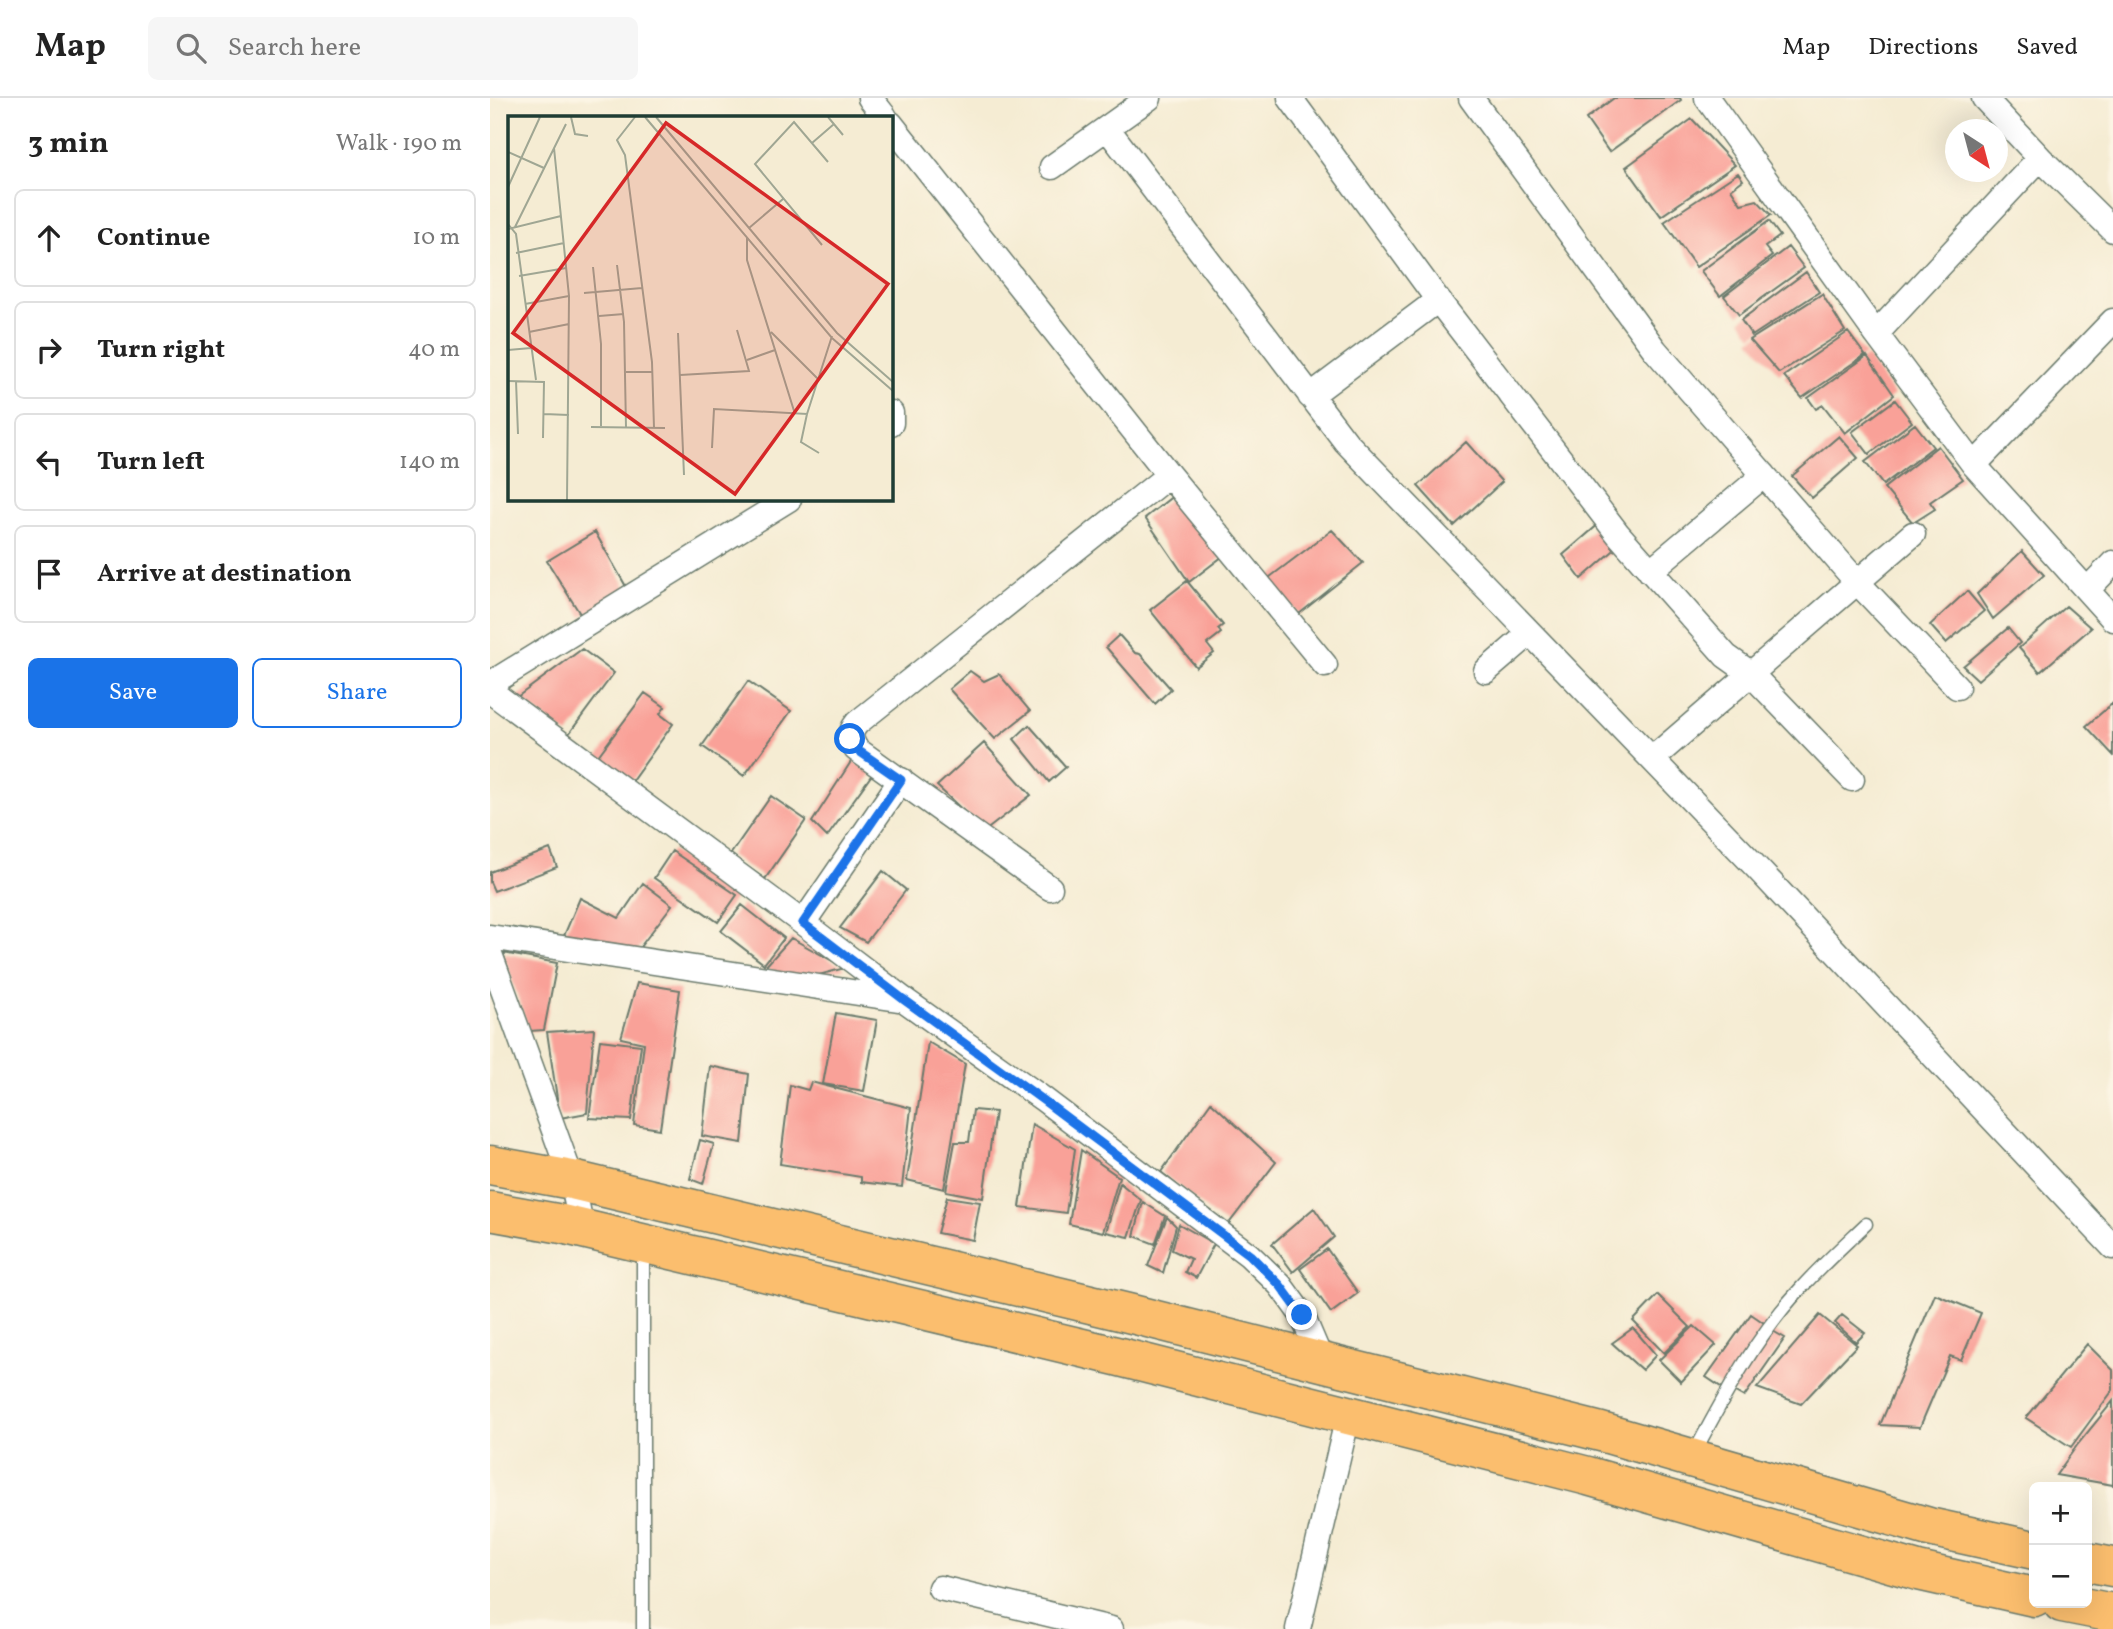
<!DOCTYPE html>
<html lang="en">
<head>
<meta charset="utf-8">
<style>
  :root { --surface:#fff; --page:#f6f6f6; --text:#222; --muted:#767676; --line:#e0e0e0; --accent:#1a73e8 }
  body { margin:0; font-family:Vollkorn,serif; background:var(--page); color:var(--text) }
  .controls { position:absolute; right:21px; bottom:21px; display:grid; overflow:hidden; border-radius:10px; box-shadow:0 7px 28px #0002 }
  .controls button { width:63px; height:63px; display:grid; place-items:center; padding:0; border:0; border-bottom:2px solid var(--line); background:var(--surface); color:var(--text); font:35px sans-serif }
  .compass { position:absolute; left:1455px; top:21px; width:63px; height:63px; border-radius:50%; background:var(--surface); box-shadow:0 7px 28px #0002; rotate:144deg }
  .stop { position:absolute; width:21px; height:21px; margin:-16px; border:5px solid #1a73e8; border-radius:50%; background:#fff }
  .stop.end { background:#1a73e8; border-color:#fff; box-shadow:0 2px 7px #0008 }
  .list { margin:0; padding:0; list-style:none }
  h2 { display:flex; justify-content:space-between; align-items:center; height:91px; margin:0; padding:0 28px; font-size:30px }
  h2 small { font-size:23px; font-weight:400; color:var(--muted) }
  .list li { display:grid; grid-template-columns:46px 1fr auto; gap:21px; align-items:center; box-sizing:border-box; height:98px; margin:0 14px 14px; padding:0 14px; border:2px solid var(--line); border-radius:10px }
  .list b { display:block; font-size:26px; white-space:nowrap }
  .list em { font-size:23px; font-style:normal; color:var(--muted) }
  .actions { display:flex; gap:14px; padding:21px 28px }
  .actions a { flex:1; padding:16px 0; border:2px solid var(--accent); border-radius:10px; text-align:center; font-size:24px; color:var(--accent) }
  .actions .main { background:var(--accent); color:#fff }
  .icon { flex:none; width:38px; height:38px; fill:none; stroke:currentColor; stroke-width:2; stroke-linecap:round; stroke-linejoin:round }
  .map { position:relative; flex:none; width:1623px; height:1531px; overflow:hidden }
  header { display:flex; align-items:center; gap:42px; box-sizing:border-box; height:98px; padding:0 35px; background:var(--surface); border-bottom:2px solid var(--line) }
  header strong { font-size:33px }
  nav { display:flex; gap:38px; margin-inline-start:auto; font-size:24px }
  .search { width:490px; height:63px; background:var(--page); display:flex; align-items:center; gap:18px; box-sizing:border-box; padding:0 24px; border-radius:10px; color:var(--muted); font-size:26px }
  main { display:flex }
  aside { flex:1; background:var(--surface) }
  .map>svg:first-child { display:block }
  .building { fill:#f9a198 }
  .lines { fill:none; stroke-linecap:round; stroke-linejoin:round }
  .service-casing { stroke:#6a7a6c; stroke-width:15 }
  .minor-casing { stroke:#6a7a6c; stroke-width:27 }
  .primary-casing { stroke:#6a7a6c; stroke-width:41 }
  .service { stroke:#fff; stroke-width:12 }
  .minor { stroke:#fff; stroke-width:24 }
  .primary { stroke:#fbbe6e; stroke-width:38 }
  .route { stroke:#1a73e8; stroke-width:9 }
  .inset-road { fill:none; stroke:#9fa693; stroke-width:2 }
  .view { fill:#d62828; fill-opacity:0.15; stroke:#d62828; stroke-width:3.5 }
  .inset-edge { fill:none; stroke:#1f3d34; stroke-width:3.5 }
</style>
</head>
<body>
<header>
<strong>Map</strong>
<div class="search"><svg class="icon" aria-label="search" viewBox="0 0 24 24"><circle cx="10" cy="10" r="6"/><path d="M15 15l6 6"/></svg>Search here</div>
<nav><a>Map</a><a>Directions</a><a>Saved</a></nav>
</header>
<main>
<aside>
<h2>3 min<small>Walk · 190 m</small></h2>
<ul class="list">
<li><svg class="icon" aria-label="ahead" viewBox="0 0 24 24"><path d="M12 20V5M6 11l6-6 6 6"/></svg><div><b>Continue</b></div><em>10 m</em></li>
<li><svg class="icon" aria-label="right" viewBox="0 0 24 24"><path d="M7 20v-9h11M14 6l5 5-5 5"/></svg><div><b>Turn right</b></div><em>40 m</em></li>
<li><svg class="icon" aria-label="left" viewBox="0 0 24 24"><path d="M17 20v-9H6M10 6l-5 5 5 5"/></svg><div><b>Turn left</b></div><em>140 m</em></li>
<li><svg class="icon" aria-label="arrive" viewBox="0 0 24 24"><path d="M6 21V4h12l-3 4 3 4H6"/></svg><div><b>Arrive at destination</b></div></li>
</ul>
<div class="actions"><a class="main">Save</a><a>Share</a></div>
</aside>
<div class="map">
<svg width="1623" height="1531" viewBox="0 0 1623 1531">
  <rect width="100%" height="100%" fill="#fcf5e5"/>
  <filter id="ink" filterUnits="userSpaceOnUse"><feTurbulence type="fractalNoise" baseFrequency=".0143" numOctaves="2"/><feDisplacementMap in="SourceGraphic" scale="14" xChannelSelector="R" yChannelSelector="G"/><feConvolveMatrix kernelMatrix="1 2 1 2 8 2 1 2 1" color-interpolation-filters="sRGB"/></filter>
  <filter id="wash" filterUnits="userSpaceOnUse"><feTurbulence type="fractalNoise" baseFrequency=".00686" numOctaves="4" result="noise"/><feDisplacementMap in="SourceGraphic" scale="28" xChannelSelector="R" yChannelSelector="G"/><feGaussianBlur stdDeviation="1.57" result="paint"/><feColorMatrix in="noise" values="0 0 0 0 0 0 0 0 0 0 0 0 0 0 0 0 0 1.4 0 .05"/><feComposite in="paint" operator="in"/></filter>
  <g filter="url(#wash)">
    <rect width="100%" height="100%" fill="#f5ecd3"/>
    <g id="blocks">
      <path class="building" d="M1124,0H1190L1191,2L1119,54L1096,21Z
        M1202,21L1245,67L1171,118L1136,69Z
        M1248,75L1253,82L1241,91L1251,106L1267,102L1281,117L1206,169L1174,124Z
        M1279,123L1290,138L1275,149L1282,158L1230,198L1211,173Z
        M1298,149L1314,170L1249,217L1234,198Z
        M1316,174L1329,194L1262,238L1251,222Z
        M1332,196L1355,233L1289,275L1260,242Z
        M1358,234L1375,257L1312,300L1294,278Z
        M1377,258L1404,297L1355,335L1333,307L1326,311L1318,300Z
        M1405,302L1422,324L1379,356L1362,334Z
        M1425,326L1443,349L1393,387L1375,364Z
        M1349,338L1368,360L1322,400L1302,378Z
        M976,344L1012,384L964,428L928,388Z
        M1448,348L1473,381L1440,404L1445,411L1423,425L1394,390Z
        M688,394L737,455L699,484L655,420Z
        M1110,425L1130,447L1091,481L1073,457Z
        M842,432L873,465L809,516L776,482Z
        M105,434L138,492L92,519L57,463Z
        M1532,453L1554,477L1503,521L1487,496Z
        M697,483L733,527L728,531L731,535L717,546L724,555L706,569L660,512Z
        M1477,493L1494,513L1456,545L1440,527Z
        M1576,508L1601,530L1550,574L1529,550Z
        M1518,530L1530,545L1488,582L1473,568Z
        M629,537L645,555L650,556L681,591L665,606L616,549Z
        M92,551L124,575L78,637L27,599Z
        M480,573L494,583L509,576L540,613L505,641L459,591Z
        M258,583L301,613L254,678L212,648Z
        M155,595L175,609L170,616L183,626L142,683L108,658Z
        M1623,605V657L1596,628Z
        M539,627L576,669L559,684L524,641Z
        M494,645L541,697L495,733L447,688Z
        M362,662L383,675L337,739L322,724Z
        M281,698L316,722L275,781L240,757Z
        M60,751L67,769L4,793L0,784V774Z
        M182,753L247,797L228,824L164,780Z
        M393,773L416,792L376,844L350,830Z
        M153,785L182,807L144,857L73,840L90,800L129,820Z
        M252,807L294,840L274,866L231,833Z
        M301,840L355,870L310,882L274,870Z
        M13,855L67,865L54,932L39,933Z
        M147,885L190,892L170,1031L144,1027L154,945L131,940Z
        M346,915L387,922L374,993L333,986Z
        M104,931L97,1015L70,1020L57,934Z
        M110,942L151,947L141,1022L99,1020Z
        M438,944L475,966L454,1091L417,1082Z
        M220,968L259,976L252,1045L212,1038Z
        M321,984L421,1010L412,1089L371,1084V1079L290,1066L300,987L318,992Z
        M721,1004L786,1064L737,1128L671,1074Z
        M483,1012L505,1014L493,1100L456,1093L465,1044H479Z
        M542,1026L585,1051L576,1115L530,1109Z
        M210,1042L224,1046L213,1086L200,1081Z
        M591,1052L629,1079L613,1134L579,1126Z
        M630,1085L651,1102L639,1139L616,1134Z
        M457,1099L490,1104L483,1142L447,1135Z
        M653,1104L675,1118L665,1146L644,1138Z
        M824,1110L844,1139L803,1174L782,1146Z
        M677,1119L686,1128L673,1175L658,1168Z
        M689,1126L724,1146L706,1180L695,1174L701,1161L682,1152Z
        M837,1151L868,1195L841,1215L810,1171Z
        M1445,1196L1491,1215L1471,1262L1460,1258L1430,1329L1390,1327Z
        M1168,1197L1200,1229L1174,1255L1143,1223Z
        M1261,1216L1277,1227L1234,1291L1216,1279Z
        M1330,1217L1367,1247L1311,1306L1267,1290Z
        M1352,1217L1375,1235L1366,1244L1345,1225Z
        M1204,1228L1226,1247L1191,1284L1169,1262Z
        M1143,1230L1166,1257L1152,1272L1122,1245Z
        M1281,1232L1295,1240L1254,1299L1240,1291Z
        M1597,1246L1623,1272V1292L1581,1349L1536,1320Z
        M1623,1303V1387L1566,1377L1588,1346Z"/>
    </g>
  </g>
  <g filter="url(#ink)">
    <use href="#blocks" fill-opacity="0" stroke="#6a7a6c" stroke-width="2"/>
    <g class="lines">
      <g class="service-casing">
        <path id="service" d="M1203,1357C1234,1299 1265,1239 1311,1190C1331,1168 1354,1147 1376,1126
          M153,1531V1150"/>
      </g>
      <g class="minor-casing">
        <path id="minor" d="M380,0L395,19
          M800,0L948,202L1128,436L1236,558L1260,575L1362,681
          M981,0L1165,252L1367,484L1467,589
          M1217,0L1386,236L1484,367L1623,521
          M1494,0L1550,60L1623,132
          M401,26L679,377L835,567
          M617,30L856,344L1267,770L1623,1149
          M562,69L659,0
          M1386,236L1550,60
          M820,298L948,202
          M401,315V325
          M1484,367L1623,223
          M1160,473L1274,377
          M1598,491L1623,465
          M996,573L1040,535
          M0,586L299,401
          M0,593L313,825L413,901L553,1001L759,1157L790,1187L812,1217L832,1264
          M1162,661L1423,436
          M560,790L366,651C360,640 359,635 367,625L679,377
          M313,825L411,682
          M0,839L408,901
          M0,856L82,1082L92,1131
          M450,1490L621,1531
          M808,1531L858,1318"/>
      </g>
      <g class="primary-casing">
        <path id="primary" d="M0,1067L82,1082L638,1215L832,1264L1111,1334L1439,1429L1544,1452
          M0,1113L72,1126L626,1258L1098,1378L1428,1473L1544,1499
          M1597,1464L1623,1469
          M1572,1505L1623,1515"/>
      </g>
      <use href="#service" class="service"/>
      <use href="#minor" class="minor"/>
      <use href="#primary" class="primary"/>
    </g>
  </g>
  <g class="lines" filter="url(#ink)">
    <path class="route" d="M360,641L366,651L411,682L313,825L413,901L553,1002L760,1157L790,1187L812,1217"/>
  </g>
  <g transform="translate(18 18)">
    <rect width="385" height="385" fill="#f5ecd3"/>
    <path class="inset-road" d="M63,1L67,18L80,20M127,1L109,24L117,39L144,246L146,312M137,1L324,222L385,275M148,1L329,217L385,266M320,1L335,19M304,27L326,8M46,32L61,180L59,384M0,36L36,52M0,71L32,1M0,108L8,118L28,264M7,111L58,8M241,112L275,83M0,113L53,100M239,122V144L287,298M314,129L247,48L286,6L320,46M8,137L56,127M109,149L116,206L118,312M85,151L93,228V310M11,160L58,152M76,177L134,172M17,188L61,180M91,200L116,198M21,216L61,208M263,216L311,264M170,217L176,359M0,234L23,232M239,244L267,234M118,256H145M172,259L241,255L229,214M0,265L36,266L35,322M8,265L10,318M36,298L61,299M299,298L293,326L311,337M83,311L157,312M204,332L206,293L299,298L324,220"/>
    <path class="view" d="M158,7L380,168L227,378L5,217Z"/>
    <rect width="385" height="385" class="inset-edge"/>
  </g>
</svg>
<div class="controls">
<button>+</button>
<button>−</button>
</div>
<svg class="compass" viewBox="-18 -18 36 36"><path d="M0-13l5 13h-10z" fill="#e53935"/><path d="M0 13l5-13h-10z" fill="#767676"/></svg>
<div class="stop" style="left:360px;top:641px"></div>
<div class="stop end" style="left:812px;top:1217px"></div>
</div>
</main>
</body>
</html>
